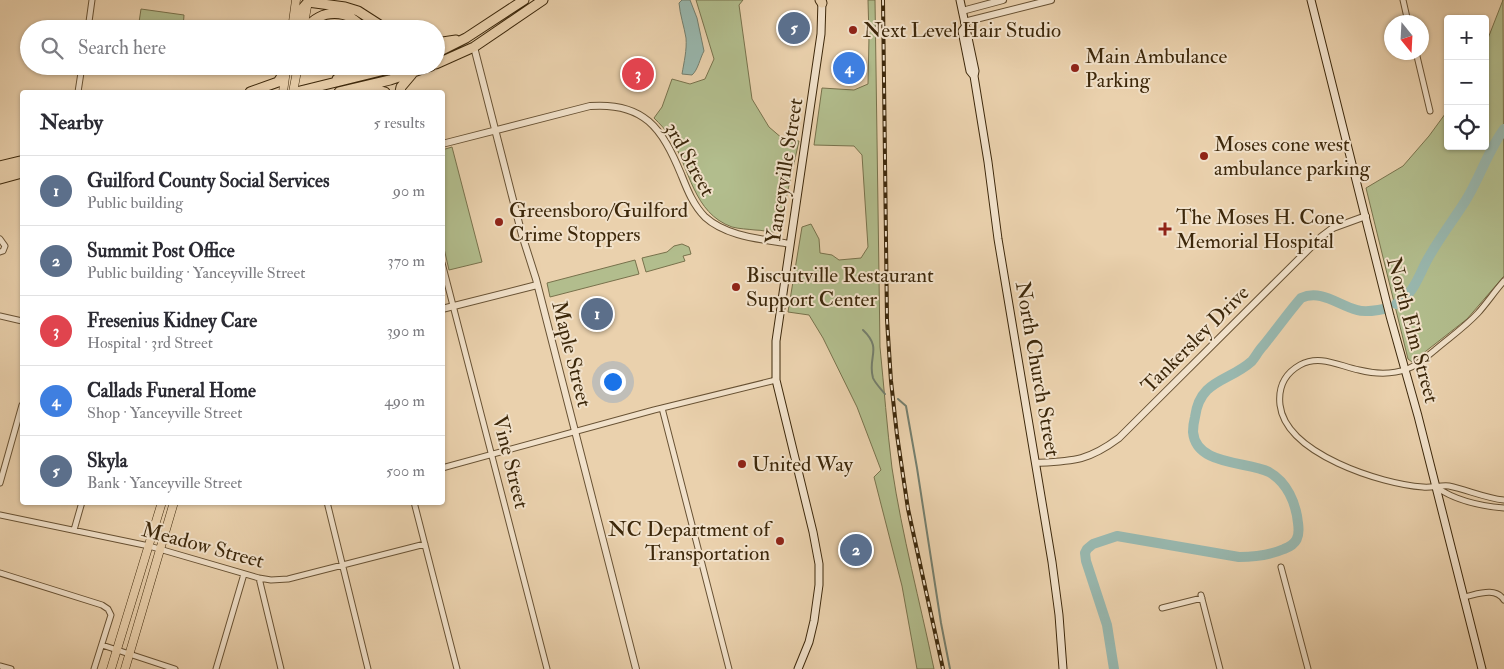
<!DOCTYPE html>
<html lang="en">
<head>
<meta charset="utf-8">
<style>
  :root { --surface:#fff; --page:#f7f7f7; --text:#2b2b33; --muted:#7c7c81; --line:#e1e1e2; --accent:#8f2418 }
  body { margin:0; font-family:"IM FELL Double Pica",serif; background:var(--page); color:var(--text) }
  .controls { position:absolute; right:15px; top:15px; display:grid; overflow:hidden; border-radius:5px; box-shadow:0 1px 4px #0004 }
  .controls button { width:45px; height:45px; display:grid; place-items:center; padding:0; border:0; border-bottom:1px solid var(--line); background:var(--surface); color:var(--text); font:25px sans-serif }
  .compass { position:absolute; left:1384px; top:15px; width:45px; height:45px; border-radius:50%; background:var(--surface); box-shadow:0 1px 4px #0004; rotate:162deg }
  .you { position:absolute; left:612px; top:381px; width:18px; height:18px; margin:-12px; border:4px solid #fff; border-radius:50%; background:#1a73e8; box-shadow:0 0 0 8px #1a73e833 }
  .badge { display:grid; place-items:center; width:32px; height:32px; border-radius:50%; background:var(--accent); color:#fff; font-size:16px; font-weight:700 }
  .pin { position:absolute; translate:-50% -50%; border:2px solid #fff; box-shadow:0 1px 5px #0006 }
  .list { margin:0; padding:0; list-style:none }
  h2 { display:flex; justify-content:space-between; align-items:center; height:65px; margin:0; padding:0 20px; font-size:21px }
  h2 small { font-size:16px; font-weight:400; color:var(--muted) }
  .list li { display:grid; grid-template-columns:32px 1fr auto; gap:15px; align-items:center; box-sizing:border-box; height:70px; padding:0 20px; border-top:1px solid var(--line) }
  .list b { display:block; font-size:19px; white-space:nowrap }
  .list p { margin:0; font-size:16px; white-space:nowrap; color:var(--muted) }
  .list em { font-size:16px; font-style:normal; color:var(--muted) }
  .icon { flex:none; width:28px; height:28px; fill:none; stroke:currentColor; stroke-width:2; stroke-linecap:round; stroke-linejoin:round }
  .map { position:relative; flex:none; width:1504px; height:669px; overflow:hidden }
  .search { position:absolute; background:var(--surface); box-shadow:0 1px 4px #0004; left:20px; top:20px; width:425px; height:55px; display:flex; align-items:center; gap:12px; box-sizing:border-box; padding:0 18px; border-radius:28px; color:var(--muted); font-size:19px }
  .panel { position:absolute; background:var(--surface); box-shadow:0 1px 4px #0004; left:20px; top:90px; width:425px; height:415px; border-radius:5px }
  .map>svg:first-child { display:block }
  .green { fill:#b2bd8d; stroke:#78724c }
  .water { fill:#98b7ae; stroke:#747e6d }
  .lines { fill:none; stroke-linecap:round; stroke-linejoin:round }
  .stream { stroke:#747e6d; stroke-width:2 }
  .river { stroke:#98b7ae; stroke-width:10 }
  .minor-casing { stroke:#685234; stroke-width:7 }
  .tertiary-casing { stroke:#685234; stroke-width:8 }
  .secondary-casing { stroke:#3d280b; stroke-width:9 }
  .primary-casing { stroke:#3d280b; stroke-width:9 }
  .trunk-casing { stroke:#3d280b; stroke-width:11 }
  .minor { stroke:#f1e1ca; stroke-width:5 }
  .tertiary { stroke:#f1e1ca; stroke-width:6 }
  .secondary { stroke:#f1e1ca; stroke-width:7 }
  .primary { stroke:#ead1ad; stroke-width:8 }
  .trunk { stroke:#ead1ad; stroke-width:9 }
  .rail-casing { stroke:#3d280b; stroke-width:4 }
  .rail { stroke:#f1e1ca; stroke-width:2; stroke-dasharray:5.5; stroke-linecap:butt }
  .poi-dot { fill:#8f2418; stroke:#f1e1ca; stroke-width:2 }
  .labels { text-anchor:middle; stroke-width:4; stroke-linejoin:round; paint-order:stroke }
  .poi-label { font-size:21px; fill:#3d280b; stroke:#f1e1ca; text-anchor:start }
  .street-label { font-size:21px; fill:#3d280b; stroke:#f1e1ca }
</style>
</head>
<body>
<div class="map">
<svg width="1504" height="669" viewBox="0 0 1504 669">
  <rect width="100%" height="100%" fill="#ead1ad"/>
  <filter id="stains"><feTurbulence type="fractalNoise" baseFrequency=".004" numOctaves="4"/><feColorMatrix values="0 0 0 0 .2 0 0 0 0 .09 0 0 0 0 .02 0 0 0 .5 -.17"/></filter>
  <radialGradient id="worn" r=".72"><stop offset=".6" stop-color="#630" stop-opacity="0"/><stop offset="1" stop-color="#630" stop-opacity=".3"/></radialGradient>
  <path class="green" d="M696,0H743L739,5L752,99L769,127L783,139L799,141L779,230L774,232C768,232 762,230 755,230C747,229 740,229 732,227C693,213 690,169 671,138C666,130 660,124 654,118L662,107L672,79L690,84L705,79L714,59Z
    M868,0H875L880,347C884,387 887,428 892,468C902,535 920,602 934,669H917L902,586L874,477L881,470L857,407L823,338L809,315L788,312L802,227L811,224L819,239L820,253L832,255L839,260L861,258L868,247L862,155L854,146L814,145L822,88L854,90L868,84L869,37Z
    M1503,0L1504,276L1467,319L1412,362L1408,359L1366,188L1403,166L1429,136L1448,110V146H1485V46Z
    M141,9L184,15L183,29H138Z
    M452,147L482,262L449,270L443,244L442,150Z
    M682,244L689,247L691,254L683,256L685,261L646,272L642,258L667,252L674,246Z
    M635,260L639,274L550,297L547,283Z"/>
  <path class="water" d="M682,0H690L697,18L704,51C700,58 698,70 692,75L682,74C684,62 687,50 686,38C684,26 680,15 679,3Z"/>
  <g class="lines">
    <path class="stream" d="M863,330C883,349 867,357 873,378C875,383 881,389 885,394
      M898,399L906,406L917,468L941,623L950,669"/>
    <path class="river" d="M1396,304C1415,294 1419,273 1430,255C1441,236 1454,219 1466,200C1480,177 1488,151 1504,129
      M1114,669L1107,625L1086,561L1085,553L1087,549L1093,544L1117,536L1239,557C1255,557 1270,555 1284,549C1297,544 1300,537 1298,523C1296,503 1287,482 1269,472C1247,461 1196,466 1193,432C1193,427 1194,421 1195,417C1200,379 1229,382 1252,361C1256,356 1259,350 1263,346C1276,330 1288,313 1301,298C1321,289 1338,305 1357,310C1366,313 1376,310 1385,309"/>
    <g class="minor-casing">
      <path id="minor" d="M1403,0L1408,22
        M88,29L92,0
        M1416,52L1430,111
        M78,92L82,66
        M0,239L5,246L3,251L0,252
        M442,263L547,669
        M1504,281C1495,291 1487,303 1478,313C1465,327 1449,338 1435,350C1426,357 1418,365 1407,369C1391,375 1375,374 1359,370C1339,366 1320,354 1300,365C1284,374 1278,387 1280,405C1286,454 1381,484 1423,487C1431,488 1441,485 1449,486C1468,490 1485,498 1504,500
        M0,316L22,321
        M662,408L729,669
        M442,468L654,410L776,380
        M0,483L22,405
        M1436,487C1456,501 1480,506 1504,508
        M327,502L368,669
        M414,502L457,669
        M0,515L149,546L259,578L271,580L288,579L425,544
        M74,530L82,502
        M1281,567L1308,669
        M0,573L102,605L108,609L111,615L94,669
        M259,578L281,669
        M1201,595L1220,669
        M1463,597C1476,595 1495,586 1504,600
        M1162,608L1202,598
        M102,645L175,669
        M0,666L11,669
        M216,669L244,574"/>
    </g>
    <g class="tertiary-casing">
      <path id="tertiary" d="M962,11L1003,0
        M964,22L1051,0
        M474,47L522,235L536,279L636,669
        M442,144L590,106C644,102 662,128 681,174C687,189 693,205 705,217C727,237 762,239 790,244
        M442,309L537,285
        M1036,463C1074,461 1088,461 1119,438L1321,237L1333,228L1366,216"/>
    </g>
    <g class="secondary-casing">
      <path id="secondary" d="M960,0L975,71L974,76L988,162L998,239L1052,562L1059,615L1063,669
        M1311,0L1390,316L1418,416L1482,669
        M965,27L962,31L970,71L974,76
        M798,669L809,642L814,621L819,585V564L813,532L776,380V341L821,34L822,0"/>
    </g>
    <g class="primary-casing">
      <path id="primary" d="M292,29L296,0
        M303,29L308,1
        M283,92L286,70
        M293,92L298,66
        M111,669L162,502
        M125,669L174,502"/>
    </g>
    <g class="trunk-casing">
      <path id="trunk" d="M820,0L822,3
        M296,29L302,9L308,2L345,7L358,11L386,29
        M306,29C320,8 350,9 363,29
        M436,43L456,40
        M436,53L466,38L524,0
        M436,64L474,47L543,0
        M337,79L358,66
        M364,89H374L385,92
        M250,92L278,82L287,68
        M296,92L401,66
        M339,92L390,80L431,66
        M400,92L401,87L412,74
        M0,166L20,161
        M0,172L22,164
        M0,179L22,173"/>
    </g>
    <use href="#minor" class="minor"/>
    <use href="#tertiary" class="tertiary"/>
    <use href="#secondary" class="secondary"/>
    <use href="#primary" class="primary"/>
    <use href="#trunk" class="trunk"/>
    <g class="rail-casing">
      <path id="rail" d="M883,0L887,320L891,381L897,435L908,509L943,669"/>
    </g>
    <use href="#rail" class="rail"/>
  </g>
  <g class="poi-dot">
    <circle cx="853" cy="30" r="5"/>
    <circle cx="1075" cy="68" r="5"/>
    <circle cx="1204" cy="156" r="5"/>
    <circle cx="499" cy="222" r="5"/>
    <path d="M1162.5 221.5h5v5h5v5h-5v5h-5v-5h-5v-5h5z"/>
    <circle cx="736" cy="287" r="5"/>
    <circle cx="742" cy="464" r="5"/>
    <circle cx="780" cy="541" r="5"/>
  </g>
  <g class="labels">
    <g class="poi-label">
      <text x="863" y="37">Next Level Hair Studio</text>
      <text x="1085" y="63">Main Ambulance<tspan x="1085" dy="24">Parking</tspan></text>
      <text x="1214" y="151">Moses cone west<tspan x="1214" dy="24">ambulance parking</tspan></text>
      <text x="509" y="217">Greensboro/Guilford<tspan x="509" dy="24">Crime Stoppers</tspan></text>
      <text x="1176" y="224">The Moses H. Cone<tspan x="1176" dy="24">Memorial Hospital</tspan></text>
      <text x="746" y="282">Biscuitville Restaurant<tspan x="746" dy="24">Support Center</tspan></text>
      <text x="752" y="471">United Way</text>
      <text x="770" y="536" text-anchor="end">NC Department of<tspan x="770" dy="24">Transportation</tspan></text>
    </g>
    <g class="street-label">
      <text transform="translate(690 159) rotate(61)" y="7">3rd Street</text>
      <text transform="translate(784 171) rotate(-81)" y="7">Yanceyville Street</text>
      <text transform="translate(1413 330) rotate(75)" y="7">North Elm Street</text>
      <text transform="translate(1195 339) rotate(-45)" y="7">Tankersley Drive</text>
      <text transform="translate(572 354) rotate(76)" y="7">Maple Street</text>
      <text transform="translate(1038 369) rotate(80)" y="7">North Church Street</text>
      <text transform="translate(511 462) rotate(76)" y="7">Vine Street</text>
      <text transform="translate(203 545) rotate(15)" y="7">Meadow Street</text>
    </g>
  </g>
  <rect width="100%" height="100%" filter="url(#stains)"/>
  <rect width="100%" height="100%" fill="url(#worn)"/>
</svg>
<div class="controls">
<button>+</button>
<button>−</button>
<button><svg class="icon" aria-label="locate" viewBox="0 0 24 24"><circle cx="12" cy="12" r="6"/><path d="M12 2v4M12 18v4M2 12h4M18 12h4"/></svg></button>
</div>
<svg class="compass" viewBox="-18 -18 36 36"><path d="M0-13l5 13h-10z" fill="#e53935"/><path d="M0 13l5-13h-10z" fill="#7c7c81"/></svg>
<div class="you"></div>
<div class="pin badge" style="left:597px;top:314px;background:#5c6f8a">1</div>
<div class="pin badge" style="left:856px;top:550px;background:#5c6f8a">2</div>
<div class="pin badge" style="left:638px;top:74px;background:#e0444e">3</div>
<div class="pin badge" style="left:849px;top:68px;background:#3f7fe0">4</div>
<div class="pin badge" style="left:794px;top:28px;background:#5c6f8a">5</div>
<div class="search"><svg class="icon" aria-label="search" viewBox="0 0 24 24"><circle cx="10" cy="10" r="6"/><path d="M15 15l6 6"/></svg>Search here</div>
<section class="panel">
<h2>Nearby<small>5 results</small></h2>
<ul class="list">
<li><span class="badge" style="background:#5c6f8a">1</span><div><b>Guilford County Social Services</b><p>Public building</p></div><em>90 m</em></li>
<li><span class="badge" style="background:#5c6f8a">2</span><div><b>Summit Post Office</b><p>Public building · Yanceyville Street</p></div><em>370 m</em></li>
<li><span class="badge" style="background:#e0444e">3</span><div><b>Fresenius Kidney Care</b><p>Hospital · 3rd Street</p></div><em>390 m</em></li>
<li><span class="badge" style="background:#3f7fe0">4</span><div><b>Callads Funeral Home</b><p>Shop · Yanceyville Street</p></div><em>490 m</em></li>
<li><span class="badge" style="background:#5c6f8a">5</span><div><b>Skyla</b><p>Bank · Yanceyville Street</p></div><em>500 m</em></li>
</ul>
</section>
</div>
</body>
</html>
